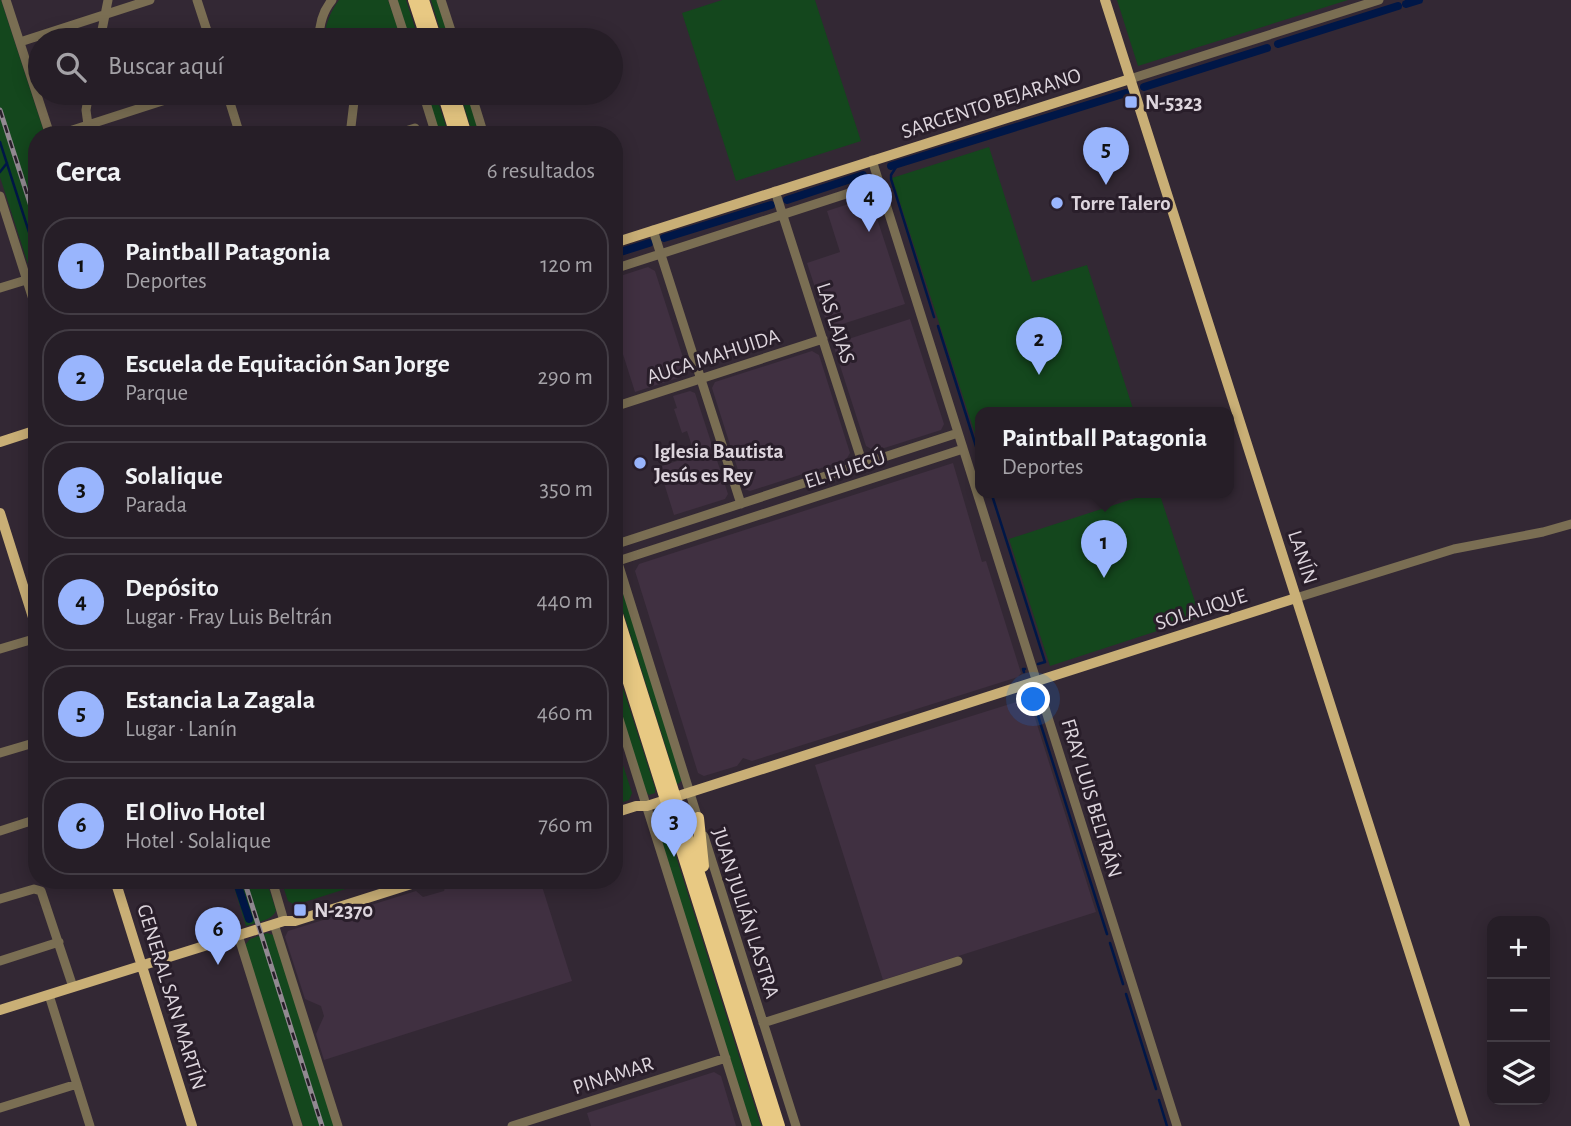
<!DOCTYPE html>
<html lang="es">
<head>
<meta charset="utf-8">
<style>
  :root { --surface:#261e27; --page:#322b33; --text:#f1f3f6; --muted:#a4a2a7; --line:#423c44; --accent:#99b5fd }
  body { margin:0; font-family:"Alegreya Sans",sans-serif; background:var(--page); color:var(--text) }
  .controls { position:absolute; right:21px; bottom:21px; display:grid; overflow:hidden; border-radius:14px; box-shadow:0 4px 18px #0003 }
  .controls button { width:63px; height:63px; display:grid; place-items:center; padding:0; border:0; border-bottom:2px solid var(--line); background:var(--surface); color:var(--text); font:35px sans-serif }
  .you { position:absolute; left:1034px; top:700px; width:24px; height:24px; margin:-18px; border:5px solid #fff; border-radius:50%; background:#1a73e8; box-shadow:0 0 0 10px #1a73e833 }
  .badge { display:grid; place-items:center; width:46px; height:46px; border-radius:50%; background:var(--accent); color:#111; font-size:23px; font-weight:700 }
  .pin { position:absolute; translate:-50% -58px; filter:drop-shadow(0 2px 4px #0008) }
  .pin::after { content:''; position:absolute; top:37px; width:24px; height:21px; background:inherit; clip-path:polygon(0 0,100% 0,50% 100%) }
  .popup { position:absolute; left:975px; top:407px; width:259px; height:91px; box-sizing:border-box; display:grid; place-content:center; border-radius:14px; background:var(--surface); filter:drop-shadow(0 2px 5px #0005); font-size:23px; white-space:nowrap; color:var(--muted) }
  .popup b { font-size:26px; color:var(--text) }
  .popup::after { content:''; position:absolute; left:50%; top:100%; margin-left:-14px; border:14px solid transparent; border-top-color:var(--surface) }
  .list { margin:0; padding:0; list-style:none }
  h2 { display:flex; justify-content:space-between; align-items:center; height:91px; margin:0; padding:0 28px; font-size:30px }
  h2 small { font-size:23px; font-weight:400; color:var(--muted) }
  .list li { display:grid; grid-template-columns:46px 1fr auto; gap:21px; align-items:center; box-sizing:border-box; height:98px; margin:0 14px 14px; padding:0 14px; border:2px solid var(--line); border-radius:28px }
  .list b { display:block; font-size:26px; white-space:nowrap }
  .list p { margin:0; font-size:23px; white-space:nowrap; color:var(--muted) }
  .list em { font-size:23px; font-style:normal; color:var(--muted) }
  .icon { flex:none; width:38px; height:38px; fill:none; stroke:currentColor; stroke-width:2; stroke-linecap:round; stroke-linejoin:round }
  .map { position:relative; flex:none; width:1571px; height:1126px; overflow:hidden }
  .search { position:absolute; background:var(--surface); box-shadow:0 4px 18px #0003; left:28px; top:28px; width:595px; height:77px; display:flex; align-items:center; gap:18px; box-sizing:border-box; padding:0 24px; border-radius:38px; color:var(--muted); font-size:26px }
  .panel { position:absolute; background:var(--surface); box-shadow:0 4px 18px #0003; left:28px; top:126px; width:595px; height:763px; border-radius:28px }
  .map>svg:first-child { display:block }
  .built { fill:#403041 }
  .green { fill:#14471d }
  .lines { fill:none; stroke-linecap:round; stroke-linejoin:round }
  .stream { stroke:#001747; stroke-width:2.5 }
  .canal { stroke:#001747; stroke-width:8 }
  .minor { stroke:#7a6e53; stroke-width:9 }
  .major { stroke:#c9af76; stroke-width:10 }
  .highway { stroke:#e8c983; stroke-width:12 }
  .rail-casing { stroke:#928992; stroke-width:5 }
  .rail { stroke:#291e2a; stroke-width:2.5; stroke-dasharray:8; stroke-linecap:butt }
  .poi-dot { fill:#99b5fd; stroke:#291e2a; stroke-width:2.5 }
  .labels { text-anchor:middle; stroke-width:6; stroke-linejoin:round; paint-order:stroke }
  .poi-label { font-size:21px; font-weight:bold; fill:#ddd5dd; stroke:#291e2a; text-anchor:start }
  .street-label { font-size:21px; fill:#ddd5dd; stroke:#291e2a }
</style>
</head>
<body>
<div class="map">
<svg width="1571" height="1126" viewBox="0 0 1571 1126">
  <rect width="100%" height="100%" fill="#332834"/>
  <path class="built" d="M870,197L905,304L833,327L827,324L807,263L840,252L827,211Z
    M648,267L655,271L687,370L684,376L635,392L614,326V278Z
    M910,319L944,424L941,430L875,451L866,446L833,344Z
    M812,351L819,355L850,453L846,460L750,491L744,489L712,388L715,382Z
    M690,391L695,393L728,494L725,499L674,515L659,467L695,455L687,431L682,433L674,409L677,408L673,396Z
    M953,463L982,562L986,561L1021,673L1018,677L752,761L743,758L737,766L704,776L698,773L635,571L639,564Z
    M1026,699L1030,702L1096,912L883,980L815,765Z
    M450,880H540L572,981L324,1060L316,1034L324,1016L321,1006L305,999L285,937L288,931L416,891L423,897L444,891L447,881Z
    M714,1072L721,1076L736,1126H591L587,1113Z"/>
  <path class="green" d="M0,0H1L45,135H37V292L0,177Z
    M339,0H388L402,40H324C325,25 330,12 339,0Z
    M397,0H406L419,40H410Z
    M431,0H437L450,40H443Z
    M722,0H815L861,141L736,181L682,13Z
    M1117,0H1348L1138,66Z
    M426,93H435L449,135H440Z
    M460,93H467L480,135H473Z
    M989,147L1032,282L1087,265L1134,412H980V449L892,178Z
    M1154,492H1159L1200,617L1050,666L1009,539Z
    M614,562L683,779L678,784L675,783L668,764L670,760L614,583Z
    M614,660L655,788V793L649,795L645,791L614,692Z
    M614,737L632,793L629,800L614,805Z
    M659,807L664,808L670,825L668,831L761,1126H751L653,814L655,808Z
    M232,880H266L276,910C273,921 256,922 246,926Z
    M281,880H374L295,905L288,901Z
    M267,933L273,935L335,1126H303L246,948V944L250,939Z"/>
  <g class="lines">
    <path class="stream" d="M0,142L37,257
      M898,164L891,175V179L934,317
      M0,172L7,163
      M938,326L980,459
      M991,492L1045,662L1038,664
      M1024,672L1023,669H1025
      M1033,700L1107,934
      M1110,943L1123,984
      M1126,994L1156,1089
      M1159,1100L1167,1126"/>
    <path class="canal" d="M1406,4L1419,0
      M1278,44L1398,6
      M1144,87L1267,48
      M891,166L1126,93
      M787,200L863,175
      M664,238L771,205
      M614,254L649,243
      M236,880L249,919"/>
    <path class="minor" d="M6,0L50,135
      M197,0L210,40
      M393,0L406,40
      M441,0L454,40
      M100,40L108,0
      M319,40C319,25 322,12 332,0
      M20,42L150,0
      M1130,79L1379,0
      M227,93L240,135
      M423,93L436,135
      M471,93L484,135
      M88,125L86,110L89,93
      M57,135L187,93
      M350,135L355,93
      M393,135L415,128
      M872,160L1177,1126
      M775,191L863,465
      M0,196L37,312
      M653,230L741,504
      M614,269L880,183
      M0,288L26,280
      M614,407L823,339
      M614,545L958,433
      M614,550L699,822
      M618,561L963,449
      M1296,598L1454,549L1543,532L1571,524
      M0,649L37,638
      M614,703L747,1126
      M0,753L37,742
      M0,831L37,819
      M704,836L796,1126
      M272,880L284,921
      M0,899L34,889L41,891L73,987
      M274,924L338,1126
      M238,935L298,1126
      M0,961L59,942
      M49,995L90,1126
      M763,1023L958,961
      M0,1108L77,1084
      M512,1126L726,1058"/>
    <path class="major" d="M1105,0L1465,1126
      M614,243L1130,79
      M0,442L37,430
      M0,513L37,630
      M614,813L636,806H647L1296,598
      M115,880L192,1126
      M0,1010L284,921H295L424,880"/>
    <path class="highway" d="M414,0L427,40
      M423,0L436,40
      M443,93L456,135
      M453,93L466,135
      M614,605L779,1126
      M614,635L769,1126
      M698,818L703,866"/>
    <g class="rail-casing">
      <path id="rail" d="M0,110L37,225
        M244,880L322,1126"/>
    </g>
    <use href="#rail" class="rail"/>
  </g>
  <g class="poi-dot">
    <rect x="1124" y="95" width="14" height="14" rx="3.5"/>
    <circle cx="1057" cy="203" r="7"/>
    <circle cx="640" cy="463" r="7"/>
    <rect x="293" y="903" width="14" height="14" rx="3.5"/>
  </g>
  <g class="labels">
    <g class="poi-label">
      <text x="1145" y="109">N-5323</text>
      <text x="1071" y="210">Torre Talero</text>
      <text x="654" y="458">Iglesia Bautista<tspan x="654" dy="24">Jesús es Rey</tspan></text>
      <text x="314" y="917">N-2370</text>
    </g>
    <g class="street-label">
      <text transform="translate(991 103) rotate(-18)" y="7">SARGENTO BEJARANO</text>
      <text transform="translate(836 323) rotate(72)" y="7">LAS LAJAS</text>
      <text transform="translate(713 356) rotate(-18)" y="7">AUCA MAHUIDA</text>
      <text transform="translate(845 469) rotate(-18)" y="7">EL HUECÚ</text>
      <text transform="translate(1303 557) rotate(72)" y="7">LANÍN</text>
      <text transform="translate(1201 609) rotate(-18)" y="7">SOLALIQUE</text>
      <text transform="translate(1092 798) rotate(73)" y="7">FRAY LUIS BELTRÁN</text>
      <text transform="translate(746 913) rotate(72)" y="7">JUAN JULIÁN LASTRA</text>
      <text transform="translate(172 997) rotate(73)" y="7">GENERAL SAN MARTÍN</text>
      <text transform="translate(613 1075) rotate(-18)" y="7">PINAMAR</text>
    </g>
  </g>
</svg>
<div class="controls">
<button>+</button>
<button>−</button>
<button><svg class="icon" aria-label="layers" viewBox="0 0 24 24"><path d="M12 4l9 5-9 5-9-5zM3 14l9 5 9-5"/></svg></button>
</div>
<div class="you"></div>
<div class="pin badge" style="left:1104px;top:578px">1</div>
<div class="popup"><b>Paintball Patagonia</b>Deportes</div>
<div class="pin badge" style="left:1039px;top:375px">2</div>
<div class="pin badge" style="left:674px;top:857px">3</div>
<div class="pin badge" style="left:869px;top:232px">4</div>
<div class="pin badge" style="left:1106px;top:185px">5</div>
<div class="pin badge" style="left:218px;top:965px">6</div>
<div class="search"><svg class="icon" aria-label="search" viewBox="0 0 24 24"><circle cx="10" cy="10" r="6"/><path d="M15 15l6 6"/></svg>Buscar aquí</div>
<section class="panel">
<h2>Cerca<small>6 resultados</small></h2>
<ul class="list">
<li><span class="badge">1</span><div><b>Paintball Patagonia</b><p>Deportes</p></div><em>120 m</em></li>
<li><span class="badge">2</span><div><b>Escuela de Equitación San Jorge</b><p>Parque</p></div><em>290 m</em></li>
<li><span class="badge">3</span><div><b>Solalique</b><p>Parada</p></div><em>350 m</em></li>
<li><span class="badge">4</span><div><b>Depósito</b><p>Lugar · Fray Luis Beltrán</p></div><em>440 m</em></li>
<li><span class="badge">5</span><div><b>Estancia La Zagala</b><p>Lugar · Lanín</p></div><em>460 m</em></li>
<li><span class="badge">6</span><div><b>El Olivo Hotel</b><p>Hotel · Solalique</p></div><em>760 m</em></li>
</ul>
</section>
</div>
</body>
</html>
